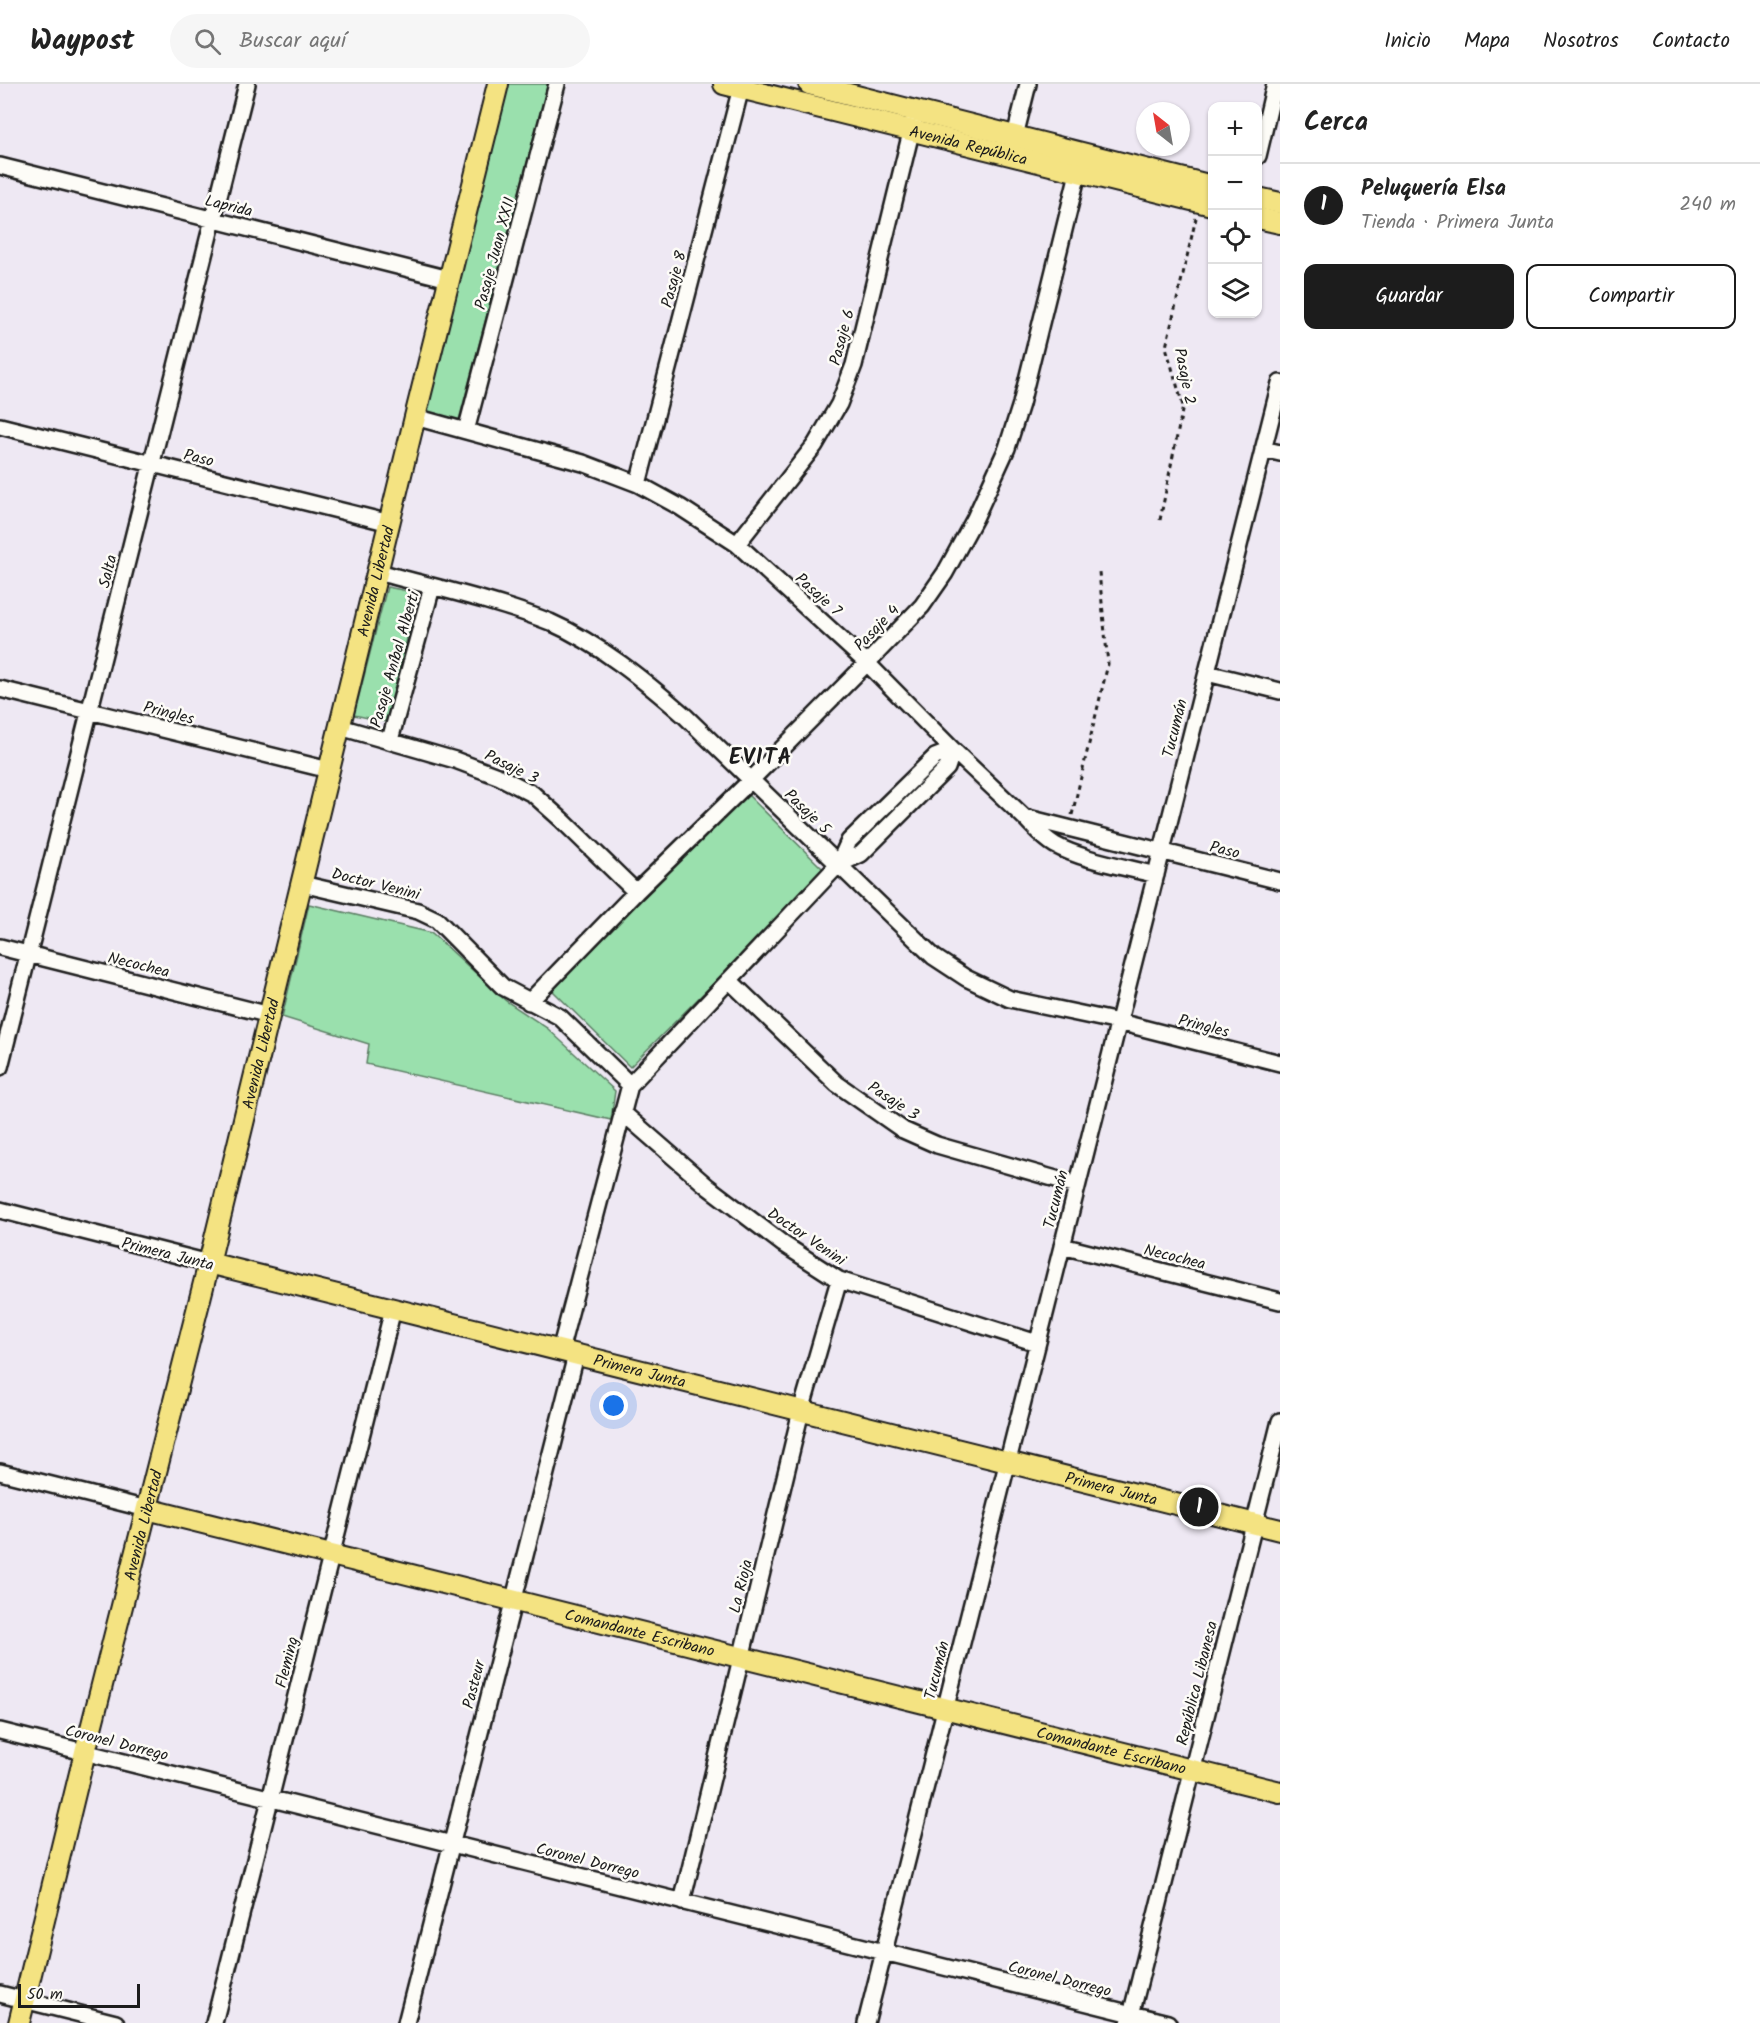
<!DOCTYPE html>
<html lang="es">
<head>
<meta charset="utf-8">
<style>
  :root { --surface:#fff; --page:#f6f6f6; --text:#222; --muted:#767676; --line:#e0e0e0; --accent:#1c1c1c }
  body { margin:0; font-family:Kalam,sans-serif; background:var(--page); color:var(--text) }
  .controls { position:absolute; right:18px; top:18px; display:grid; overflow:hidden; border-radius:12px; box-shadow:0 2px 4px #0004 }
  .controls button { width:54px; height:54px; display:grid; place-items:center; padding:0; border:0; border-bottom:2px solid var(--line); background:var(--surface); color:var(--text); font:30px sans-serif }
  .compass { position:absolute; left:1136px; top:18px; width:54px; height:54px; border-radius:50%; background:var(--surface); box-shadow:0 2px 4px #0004; rotate:329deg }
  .scale { position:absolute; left:18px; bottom:15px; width:122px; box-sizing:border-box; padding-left:6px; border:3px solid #1c1c1c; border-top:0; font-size:16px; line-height:21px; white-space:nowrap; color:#1c1c1c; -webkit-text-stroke:4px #fdfcf7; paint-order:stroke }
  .you { position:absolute; left:614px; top:1322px; width:21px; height:21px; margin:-15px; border:4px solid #fff; border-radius:50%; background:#1a73e8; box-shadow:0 0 0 9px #1a73e833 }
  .badge { display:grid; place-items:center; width:39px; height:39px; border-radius:50%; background:var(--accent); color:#fff; font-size:20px; font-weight:700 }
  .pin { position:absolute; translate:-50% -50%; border:3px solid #fff; box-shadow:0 2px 6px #0006 }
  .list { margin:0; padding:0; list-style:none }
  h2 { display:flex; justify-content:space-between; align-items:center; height:78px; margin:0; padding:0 24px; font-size:26px }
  h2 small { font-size:20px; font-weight:400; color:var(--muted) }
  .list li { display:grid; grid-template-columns:39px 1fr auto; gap:18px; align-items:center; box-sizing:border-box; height:84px; padding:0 24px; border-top:2px solid var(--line) }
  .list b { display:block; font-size:22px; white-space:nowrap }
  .list p { margin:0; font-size:20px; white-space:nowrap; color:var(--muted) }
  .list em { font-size:20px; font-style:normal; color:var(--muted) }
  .actions { display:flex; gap:12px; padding:18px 24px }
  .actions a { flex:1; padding:14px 0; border:2px solid var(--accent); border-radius:12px; text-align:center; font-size:21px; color:var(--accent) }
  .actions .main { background:var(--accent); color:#fff }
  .icon { flex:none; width:33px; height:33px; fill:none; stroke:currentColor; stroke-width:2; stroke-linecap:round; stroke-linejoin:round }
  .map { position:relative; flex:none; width:1280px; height:1939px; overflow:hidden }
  header { display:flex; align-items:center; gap:36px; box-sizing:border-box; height:84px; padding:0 30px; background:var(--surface); border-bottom:2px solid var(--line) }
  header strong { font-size:28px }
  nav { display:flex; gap:33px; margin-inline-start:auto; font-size:21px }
  .search { width:420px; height:54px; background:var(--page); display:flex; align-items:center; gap:15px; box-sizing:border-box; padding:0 21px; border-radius:33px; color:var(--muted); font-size:22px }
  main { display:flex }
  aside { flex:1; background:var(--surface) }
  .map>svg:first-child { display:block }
  .green { fill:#9ae0ad; stroke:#5b7e64; stroke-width:1.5 }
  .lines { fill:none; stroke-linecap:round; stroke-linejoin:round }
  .minor-casing { stroke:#1c1c1c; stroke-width:20 }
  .major-casing { stroke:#1c1c1c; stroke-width:24 }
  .path { stroke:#1c1c1c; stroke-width:3; stroke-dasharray:4.5 4.5; stroke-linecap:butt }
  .minor { stroke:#fdfcf7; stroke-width:15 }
  .major { stroke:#f4e382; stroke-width:20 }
  .labels { text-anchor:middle; stroke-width:5; stroke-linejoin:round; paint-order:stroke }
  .street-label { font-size:16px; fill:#1c1c1c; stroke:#fdfcf7 }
  .district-label { font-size:22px; font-weight:bold; letter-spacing:1.5px; fill:#1c1c1c; stroke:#fdfcf7 }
</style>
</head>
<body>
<header>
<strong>Waypost</strong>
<div class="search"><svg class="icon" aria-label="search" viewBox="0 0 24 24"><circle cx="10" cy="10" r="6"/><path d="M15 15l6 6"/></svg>Buscar aquí</div>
<nav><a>Inicio</a><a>Mapa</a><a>Nosotros</a><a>Contacto</a></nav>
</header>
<main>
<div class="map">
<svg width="1280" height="1939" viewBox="0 0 1280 1939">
  <rect width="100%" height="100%" fill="#eee8f3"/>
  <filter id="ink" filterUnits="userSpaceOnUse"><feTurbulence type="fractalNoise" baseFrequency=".0167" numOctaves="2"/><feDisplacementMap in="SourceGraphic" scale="12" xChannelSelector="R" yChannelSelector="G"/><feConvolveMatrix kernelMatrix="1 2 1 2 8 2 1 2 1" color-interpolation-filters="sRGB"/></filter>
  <g filter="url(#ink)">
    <path class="green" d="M505,0H548L459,336L423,327Z
      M387,503L418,509L387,638L354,631Z
      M747,710L825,787L630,983L552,906Z
      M309,820L432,849L506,917L547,944L615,1007L611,1036L366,980L369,960L282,933Z"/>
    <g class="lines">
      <g class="minor-casing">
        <path id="minor" d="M1013,60L1028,0
          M1258,72L1275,0
          M0,82L449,195
          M415,333L583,379L638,400L680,423L737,460L867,579L953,666L1024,733L1280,797
          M0,342L390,439
          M466,347L557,0
          M1263,365L1280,369
          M638,400L742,0
          M737,460L815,361L839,320L854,281L914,36
          M378,488C433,503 497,517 550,538C600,560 645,597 685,632L934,873L966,894L1010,915L1119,938L1280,979
          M1207,589L1280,607
          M0,605L329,686
          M340,643L455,676L500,693L533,710L562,736L636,808
          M390,656L432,503
          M1024,733C1034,743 1043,754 1055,761C1082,776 1126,783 1156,791
          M838,781L861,770L947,684L953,666
          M302,800L418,827L437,836L503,903L560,933L630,1001
          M0,863L270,931
          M729,896L837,1000L903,1046L937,1061L1077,1101
          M529,918L636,808L751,696L867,579L922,522L945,489L975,434L1007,364L1021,320L1078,89
          M0,983L247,0
          M622,1028L708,1103L783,1160L839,1196L1037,1259
          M0,1126L209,1179
          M1062,1162L1280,1217
          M560,1267L630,1001L838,781L849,757L935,673L953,666
          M0,1388L147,1425
          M0,1647L1168,1939
          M682,1818L801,1327L839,1196
          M0,1910L116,1939
          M214,1939L393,1225
          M406,1939L576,1271
          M866,1939L1280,299
          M1129,1939L1280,1337"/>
      </g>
      <g class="major-casing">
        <g id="major">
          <path id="s1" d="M724,0L1212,121"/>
          <path d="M809,0L1212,102"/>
          <path d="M1258,114L1280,119"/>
          <path d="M1258,134L1280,139"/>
          <path id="s2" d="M209,1179L1280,1446"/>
          <path id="s3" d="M147,1425L1280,1708"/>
          <path id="s4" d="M19,1939L85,1668L209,1179L415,333L498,0"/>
        </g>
      </g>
      <path class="path" d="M1160,436L1183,322L1166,263L1196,134
        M1072,731L1108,580L1099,488"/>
      <use href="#minor" class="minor"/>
      <use href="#major" class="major"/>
    </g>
  </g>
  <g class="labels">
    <g class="street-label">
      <text dy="6" stroke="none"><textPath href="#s1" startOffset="252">Avenida República</textPath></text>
      <text transform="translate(229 121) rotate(14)" y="6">Laprida</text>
      <text transform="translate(494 169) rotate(-75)" y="6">Pasaje Juan XXII</text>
      <text transform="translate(673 195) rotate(-75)" y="6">Pasaje 8</text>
      <text transform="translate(841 253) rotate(-75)" y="6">Pasaje 6</text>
      <text transform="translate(1186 292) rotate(79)" y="6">Pasaje 2</text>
      <text transform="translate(199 373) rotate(14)" y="6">Paso</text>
      <text transform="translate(107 487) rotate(-76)" y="6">Salta</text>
      <text dy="6" stroke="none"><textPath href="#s4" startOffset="1485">Avenida Libertad</textPath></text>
      <text transform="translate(819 510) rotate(42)" y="6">Pasaje 7</text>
      <text transform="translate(876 543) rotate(-46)" y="6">Pasaje 4</text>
      <text transform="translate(394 575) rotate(-74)" y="6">Pasaje Aníbal Alberti</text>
      <text transform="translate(169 628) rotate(14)" y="6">Pringles</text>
      <text transform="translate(1174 644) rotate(-76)" y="6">Tucumán</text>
      <text transform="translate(512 682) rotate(26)" y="6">Pasaje 3</text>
      <text transform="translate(808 727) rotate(44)" y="6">Pasaje 5</text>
      <text transform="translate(1225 765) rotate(14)" y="6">Paso</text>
      <text transform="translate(376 799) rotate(14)" y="6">Doctor Venini</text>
      <text transform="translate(139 880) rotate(14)" y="6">Necochea</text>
      <text transform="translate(1204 941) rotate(14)" y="6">Pringles</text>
      <text dy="6" stroke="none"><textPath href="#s4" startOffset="999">Avenida Libertad</textPath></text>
      <text transform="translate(894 1016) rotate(33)" y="6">Pasaje 3</text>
      <text transform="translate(1055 1115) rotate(-76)" y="6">Tucumán</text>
      <text transform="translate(807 1152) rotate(34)" y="6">Doctor Venini</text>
      <text transform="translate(168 1169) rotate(14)" y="6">Primera Junta</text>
      <text transform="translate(1175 1172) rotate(14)" y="6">Necochea</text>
      <text dy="6" stroke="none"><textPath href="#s2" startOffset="444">Primera Junta</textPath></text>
      <text dy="6" stroke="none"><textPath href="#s2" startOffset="930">Primera Junta</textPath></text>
      <text dy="6" stroke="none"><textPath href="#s4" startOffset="513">Avenida Libertad</textPath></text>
      <text transform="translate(740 1502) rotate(-76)" y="6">La Rioja</text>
      <text dy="6" stroke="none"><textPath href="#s3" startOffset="508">Comandante Escribano</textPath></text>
      <text transform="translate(286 1578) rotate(-76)" y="6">Fleming</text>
      <text transform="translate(936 1586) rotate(-76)" y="6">Tucumán</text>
      <text transform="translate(1196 1599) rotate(-76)" y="6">República Libanesa</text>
      <text transform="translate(473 1600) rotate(-76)" y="6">Pasteur</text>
      <text transform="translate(117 1658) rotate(14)" y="6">Coronel Dorrego</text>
      <text dy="6" stroke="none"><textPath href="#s3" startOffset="994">Comandante Escribano</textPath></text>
      <text transform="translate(588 1776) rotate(14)" y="6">Coronel Dorrego</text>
      <text transform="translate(1060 1894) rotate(14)" y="6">Coronel Dorrego</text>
    </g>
    <g class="district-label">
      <text x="761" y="680">EVITA</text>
    </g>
  </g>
</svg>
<div class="controls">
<button>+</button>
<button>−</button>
<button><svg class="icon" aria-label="locate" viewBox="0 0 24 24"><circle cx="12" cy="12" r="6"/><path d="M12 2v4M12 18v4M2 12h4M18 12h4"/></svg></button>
<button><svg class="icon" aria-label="layers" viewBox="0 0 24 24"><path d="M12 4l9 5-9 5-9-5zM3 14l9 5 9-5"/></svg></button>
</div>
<svg class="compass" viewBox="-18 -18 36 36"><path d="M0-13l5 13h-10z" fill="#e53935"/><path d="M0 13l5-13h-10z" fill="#767676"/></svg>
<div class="scale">50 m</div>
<div class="you"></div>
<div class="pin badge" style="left:1199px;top:1423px">1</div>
</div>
<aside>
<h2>Cerca<small></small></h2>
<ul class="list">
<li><span class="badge">1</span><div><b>Peluquería Elsa</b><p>Tienda · Primera Junta</p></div><em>240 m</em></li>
</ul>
<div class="actions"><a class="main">Guardar</a><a>Compartir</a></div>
</aside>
</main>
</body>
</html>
